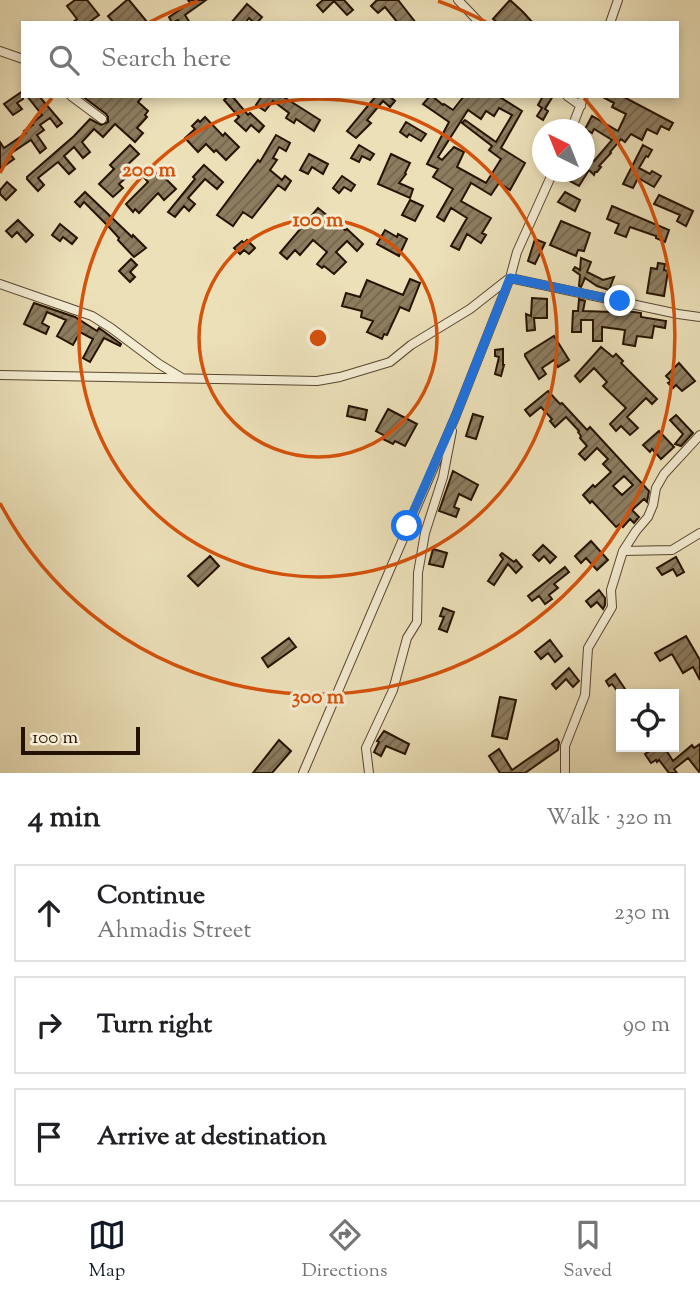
<!DOCTYPE html>
<html lang="en">
<head>
<meta charset="utf-8">
<style>
  :root { --surface:#fff; --page:#f2f2f2; --text:#202124; --muted:#757577; --line:#e0e0e0; --accent:#111827 }
  body { margin:0; font-family:"Sorts Mill Goudy",serif; background:var(--page); color:var(--text) }
  .controls { position:absolute; right:21px; bottom:21px; display:grid; overflow:hidden; border-radius:0px; box-shadow:0 4px 10px #0003 }
  .controls button { width:63px; height:63px; display:grid; place-items:center; padding:0; border:0; border-bottom:2px solid var(--line); background:var(--surface); color:var(--text); font:35px sans-serif }
  .compass { position:absolute; left:532px; top:119px; width:63px; height:63px; border-radius:50%; background:var(--surface); box-shadow:0 4px 10px #0003; rotate:317deg }
  .scale { position:absolute; left:21px; bottom:18px; width:119px; box-sizing:border-box; padding-left:7px; border:4px solid #261200; border-top:0; font-size:19px; line-height:24px; white-space:nowrap; color:#261200; -webkit-text-stroke:5px #f3ebd2; paint-order:stroke }
  .stop { position:absolute; width:21px; height:21px; margin:-16px; border:5px solid #1a73e8; border-radius:50%; background:#fff }
  .stop.end { background:#1a73e8; border-color:#fff; box-shadow:0 2px 7px #0008 }
  .list { margin:0; padding:0; list-style:none }
  h2 { display:flex; justify-content:space-between; align-items:center; height:91px; margin:0; padding:0 28px; font-size:30px }
  h2 small { font-size:23px; font-weight:400; color:var(--muted) }
  .list li { display:grid; grid-template-columns:46px 1fr auto; gap:21px; align-items:center; box-sizing:border-box; height:98px; margin:0 14px 14px; padding:0 14px; border:2px solid var(--line); border-radius:0px }
  .list b { display:block; font-size:26px; white-space:nowrap }
  .list p { margin:0; font-size:23px; white-space:nowrap; color:var(--muted) }
  .list em { font-size:23px; font-style:normal; color:var(--muted) }
  .icon { flex:none; width:38px; height:38px; fill:none; stroke:currentColor; stroke-width:2; stroke-linecap:round; stroke-linejoin:round }
  .map { position:relative; flex:none; width:700px; height:773px; overflow:hidden }
  .search { position:absolute; background:var(--surface); box-shadow:0 4px 10px #0003; left:21px; right:21px; top:21px; height:77px; display:flex; align-items:center; gap:18px; box-sizing:border-box; padding:0 24px; border-radius:0px; color:var(--muted); font-size:26px }
  .sheet { height:427px; background:var(--surface) }
  nav { display:flex; justify-content:space-around; align-items:center; box-sizing:border-box; height:98px; border-top:2px solid var(--line); background:var(--surface); font-size:19px; color:var(--muted) }
  nav a { display:grid; justify-items:center; gap:4px }
  nav .on { color:var(--accent) }
  .map>svg:first-child { display:block }
  .building { fill:url(#building-hatch); stroke:#261200; stroke-width:2; fill-rule:evenodd }
  .lines { fill:none; stroke-linecap:round; stroke-linejoin:round }
  .minor-casing { stroke:#58462e; stroke-width:10 }
  .minor { stroke:#f3ebd2; stroke-width:8 }
  .route { stroke:#1a73e8; stroke-width:9 }
  .ring { fill:none; stroke:#d5520b; stroke-width:3.5 }
  .centre { fill:#d5520b; stroke:#f3ebd2; stroke-width:3.5 }
  .ring-label { font-size:21px; text-anchor:middle; font-weight:bold; fill:#d5520b; stroke:#f3ebd2; stroke-width:6; stroke-linejoin:round; paint-order:stroke }
</style>
</head>
<body>
<div class="map">
<svg width="700" height="773" viewBox="0 0 700 773">
  <defs>
    <pattern id="building-hatch" width="6" height="6" patternUnits="userSpaceOnUse" patternTransform="scale(1.75)"><rect width="6" height="6" fill="#8d7d60"/><path d="M-1 1l2-2M0 6l6-6M5 7l2-2" fill="none" stroke="#73654d"/></pattern>
  </defs>
  <rect width="100%" height="100%" fill="#ece0b9"/>
  <filter id="stains"><feTurbulence type="fractalNoise" baseFrequency=".00286" numOctaves="4"/><feColorMatrix values="0 0 0 0 .2 0 0 0 0 .09 0 0 0 0 .02 0 0 0 .5 -.17"/></filter>
  <radialGradient id="worn" r=".72"><stop offset=".6" stop-color="#630" stop-opacity="0"/><stop offset="1" stop-color="#630" stop-opacity=".3"/></radialGradient>
  <path class="building" d="M75,0H87L99,15L88,23H72L77,19L67,6Z
    M127,0H129L148,23H114L108,16Z
    M188,0H206L185,15L190,23H180L178,20L172,23L169,17L190,3Z
    M323,0H344L353,10L347,15L334,1L323,12L317,5Z
    M377,0H398L416,23H398L385,7L378,13L371,6Z
    M510,0L523,12L533,23H498L493,19Z
    M247,4L262,17L257,23H254L249,18L245,23H231Z
    M23,91V99L17,103L22,109L13,115L4,104Z
    M27,96H39L62,123L57,127L50,118L40,125L44,130L37,135L46,148L40,153L31,140L10,154L14,159L0,169V142L4,148L26,133L24,131L33,125L32,123L42,115Z
    M82,96H143L138,102L148,111L145,115L147,117L137,128L143,133L135,142L115,124L103,137L94,129L82,142L90,152L83,158L74,147L64,156L75,169L69,174L58,162L38,178L44,185L38,191L27,179V177L74,136L90,119L101,125L108,122V117L106,114Z
    M228,96H232L248,115L250,113L264,126L259,132L251,125L246,131L235,121L239,117L224,100Z
    M262,96H282L320,120L314,131L296,119L294,123L286,118L289,113L273,101L265,111L256,105Z
    M376,96H389L395,101L390,107L383,101L367,120L371,123L356,138L347,131Z
    M430,96H432L443,105L444,104L453,110L464,96H498L522,111L501,148L525,163L510,190L499,183L491,195L471,183L461,201L491,218L482,233L486,235L481,243L467,234L459,250L451,246L467,218L451,208L444,221L437,217L453,189L433,177L438,169L427,164L449,122L423,104ZM499,108L512,115L496,142L465,120L462,123L492,146L489,150L501,159L486,183L457,167L464,152L454,147L442,160L438,157L468,110L481,119L486,111L494,116Z
    M543,96H553L545,109L548,111L543,120L537,116L542,108L538,105Z
    M601,96H622L673,123L669,130L661,126L657,134L647,129L642,140L631,134L625,142L621,139L610,152L611,153L599,166L601,167L597,172H595L594,175L589,170L579,186L564,178L568,172H584V155L594,161L612,140L594,129L592,133L585,129L592,116L618,131L626,114L612,107L614,103Z
    M205,117L223,136L225,133L239,147L226,160L216,150L214,152L206,144L198,152L185,138L195,129L192,126L198,120L200,122Z
    M406,122L426,134L421,141L409,134L407,137L400,132Z
    M276,135L290,143L286,151L279,147L273,158L277,160L270,170L282,180L285,176L291,181L285,190L278,185L252,218L243,212L233,226L217,215L258,160L260,162Z
    M130,145L139,154L124,168L130,174L119,184L123,188L113,197L99,184L114,169L110,165Z
    M359,145L374,154L370,160L362,156L359,162L351,158Z
    M643,145L652,150L648,157L646,156L639,168L650,174L652,171L661,176L654,187L638,178L633,188L623,184Z
    M309,154L328,164L323,174L312,167L308,174L300,170Z
    M391,154L410,163L405,173L406,174L399,183L413,189L410,198L378,184Z
    M204,165L223,182L217,189L205,179L188,198L195,204L189,211L184,206L175,217L168,212L195,179L193,177Z
    M150,167L158,175L160,173L176,189L164,200L158,193L139,213L135,209L133,212L126,204L148,182L141,174Z
    M342,176L355,185L351,191L344,187L339,193L333,188Z
    M7,182L16,190L6,200L0,194V190Z
    M85,192L132,237L133,235L146,248L134,257L118,240L119,238L108,226L84,202L80,207L75,202Z
    M565,192L580,200L575,211L558,202Z
    M659,195L693,211L686,226L677,221L680,215L654,204Z
    M410,200L423,206L415,221L402,215Z
    M612,206L669,230L665,242L656,238V236L630,227L626,237L615,233L619,224L607,219Z
    M318,208L345,230L347,229L363,244L357,251L347,241L336,252L346,262L334,274L324,266L322,268L317,264L327,252L313,240L300,255L295,250L287,259L280,253Z
    M18,220L33,235L26,242L17,232L12,237L6,231Z
    M561,221L590,233L584,251L578,250L576,256L550,245Z
    M60,224L77,238L72,244L63,237L60,241L52,235Z
    M385,230L397,237L398,234L407,239L399,256L377,244Z
    M535,239L545,243L535,264L528,261Z
    M247,240L255,248L249,254L244,250L240,254L234,248L242,241L244,243Z
    M581,258L591,262L587,272L603,280L614,277L609,290L597,286L585,278L581,287L579,286L580,275L573,270L575,267L580,270Z
    M131,259L137,265L130,272L135,277L130,282L119,271Z
    M658,263L665,264L664,270L668,271L664,296L647,293L651,268L657,269Z
    M410,279L420,283L409,311L400,307L387,335L384,334L382,339L367,332L373,321L361,317L362,311L342,306L346,293L360,297L367,280L403,295Z
    M532,298L547,299V318H534L535,330L527,331L526,314L531,316Z
    M579,299L585,301L583,311L613,312V309L641,313V317L666,321L665,328L654,326L652,338L637,336L635,346L623,344L625,330L602,327V341H593V320H581V332H572L573,311H578Z
    M34,303L75,317L97,331L99,328L121,344L120,346L104,338L90,362L83,358L93,339L80,332L73,345L57,336L66,320L47,312L42,323L49,327L46,334L24,324Z
    M554,336L569,360L558,367L554,360L542,368L546,374L539,379L525,356V354Z
    M601,347L613,357L616,354L623,361L621,363L657,399L652,404L646,398L627,417L638,428L630,435L621,426L616,431L610,424L626,408L603,386L607,382L594,368L580,382L575,376Z
    M503,349V365H504L501,376L495,374L499,357L495,356V350Z
    M679,363L695,381L682,391L676,385L673,388L668,383L671,381L666,376Z
    M548,391L560,404L562,403L587,430L590,427L649,491L647,502L644,499L632,510L639,517L634,523L630,519L623,527L620,524L616,527L592,501L590,503L583,495L593,485L595,487L611,472L603,464L608,459L597,448L585,460L579,454L587,446L580,438L581,436L578,432L579,431L566,417L555,427L550,421L552,419L541,407L530,416L525,410ZM624,476L633,485L622,495L613,486Z
    M349,406L367,410L365,420L347,416Z
    M388,409L417,424L405,446L395,441L393,444L383,439L385,436L376,431Z
    M473,414L483,417L476,439L466,436Z
    M676,415L693,433L681,446L675,444L683,434L670,420Z
    M659,431L674,447L661,459L652,449L650,452L643,445Z
    M453,471L478,485L471,500L459,494L454,507L459,509L456,517L439,511Z
    M591,541L608,560L597,570L586,558L581,563L575,556Z
    M543,545L556,557L550,563L544,556L539,561L533,555Z
    M433,549L447,553L443,567L429,564Z
    M502,553L514,562L516,560L522,567L516,573L508,564L494,585L488,581L503,559L500,555Z
    M210,556L219,566L198,586L188,576Z
    M676,557L684,572L677,576L673,569L662,575L657,568Z
    M565,567L569,572L554,584L558,588L549,595L552,599L545,604L539,596L532,601L528,596Z
    M599,590L605,598V605L603,609L597,602L591,607L586,601Z
    M443,608L454,612L447,632L439,629L444,617L440,616Z
    M686,636L700,660V680L693,667L683,673L672,654L660,661L655,653Z
    M289,638L296,647L268,667L262,658Z
    M550,640L562,656L555,662L548,653L541,659L535,652Z
    M569,668L579,681L573,687L566,679L556,689L552,684Z
    M615,674L627,692L621,694V696L612,684L609,686L606,681Z
    M500,697L516,700L507,739L492,736Z
    M384,731L409,744L405,754L386,746L381,756L374,752L379,742L377,741Z
    M557,739L559,742L558,750L525,773H500L489,756L499,749L512,770Z
    M279,740L291,751L272,773H253Z
    M700,744V773L688,758L674,769L677,773H669L659,760L657,762L656,760L651,763L645,754L656,747H664L673,761L692,745L694,748Z"/>
  <g class="lines">
    <g class="minor-casing">
      <path id="minor" d="M458,0L480,23
        M610,23L618,0
        M0,51L23,59
        M71,96L102,119
        M567,96L581,106
        M571,130L584,96
        M510,278L678,314L700,317
        M0,284L92,316L111,328L159,364L182,378
        M0,375L317,381L340,377L390,362L411,345L470,309L507,280
        M623,551L672,550L700,533
        M303,773L456,415L510,278L517,252L553,172
        M369,773L366,748L393,690L407,638L417,622L418,573L425,533L443,477L452,431
        M565,773V746L585,695L588,648L612,607L611,590L623,551L636,531L648,517L653,505L656,488L664,474L700,435"/>
    </g>
    <use href="#minor" class="minor"/>
  </g>
  <g class="lines">
    <path class="route" d="M407,526L456,415L510,278L620,301"/>
  </g>
  <g class="ring">
    <circle cx="318" cy="338" r="119"/>
    <circle cx="318" cy="338" r="239"/>
    <path d="M0 173A358 358 0 0 1 52 98M150 22A358 358 0 0 1 198 1M438 1A358 358 0 0 1 486 22M584 98A358 358 0 1 1 0 503"/>
  </g>
  <circle cx="318" cy="338" r="10" class="centre"/>
  <g class="ring-label">
    <text x="149" y="176">200 m</text>
    <text x="318" y="226">100 m</text>
    <text x="318" y="703">300 m</text>
  </g>
  <rect width="100%" height="100%" filter="url(#stains)"/>
  <rect width="100%" height="100%" fill="url(#worn)"/>
</svg>
<div class="controls">
<button><svg class="icon" aria-label="locate" viewBox="0 0 24 24"><circle cx="12" cy="12" r="6"/><path d="M12 2v4M12 18v4M2 12h4M18 12h4"/></svg></button>
</div>
<svg class="compass" viewBox="-18 -18 36 36"><path d="M0-13l5 13h-10z" fill="#e53935"/><path d="M0 13l5-13h-10z" fill="#757577"/></svg>
<div class="scale">100 m</div>
<div class="stop" style="left:407px;top:526px"></div>
<div class="stop end" style="left:620px;top:301px"></div>
<div class="search"><svg class="icon" aria-label="search" viewBox="0 0 24 24"><circle cx="10" cy="10" r="6"/><path d="M15 15l6 6"/></svg>Search here</div>
</div>
<section class="sheet">
<h2>4 min<small>Walk · 320 m</small></h2>
<ul class="list">
<li><svg class="icon" aria-label="ahead" viewBox="0 0 24 24"><path d="M12 20V5M6 11l6-6 6 6"/></svg><div><b>Continue</b><p>Ahmadis Street</p></div><em>230 m</em></li>
<li><svg class="icon" aria-label="right" viewBox="0 0 24 24"><path d="M7 20v-9h11M14 6l5 5-5 5"/></svg><div><b>Turn right</b></div><em>90 m</em></li>
<li><svg class="icon" aria-label="arrive" viewBox="0 0 24 24"><path d="M6 21V4h12l-3 4 3 4H6"/></svg><div><b>Arrive at destination</b></div></li>
</ul>
</section>
<nav>
<a class="on"><svg class="icon" aria-label="map" viewBox="0 0 24 24"><path d="M3 6l6-2 6 2 6-2v14l-6 2-6-2-6 2zM9 4v14M15 6v14"/></svg>Map</a>
<a><svg class="icon" aria-label="directions" viewBox="0 0 24 24"><path d="M12 3l9 9-9 9-9-9zM9 14v-3h6M13 9l2 2-2 2"/></svg>Directions</a>
<a><svg class="icon" aria-label="saved" viewBox="0 0 24 24"><path d="M7 4h10v16l-5-4-5 4z"/></svg>Saved</a>
</nav>
</body>
</html>
